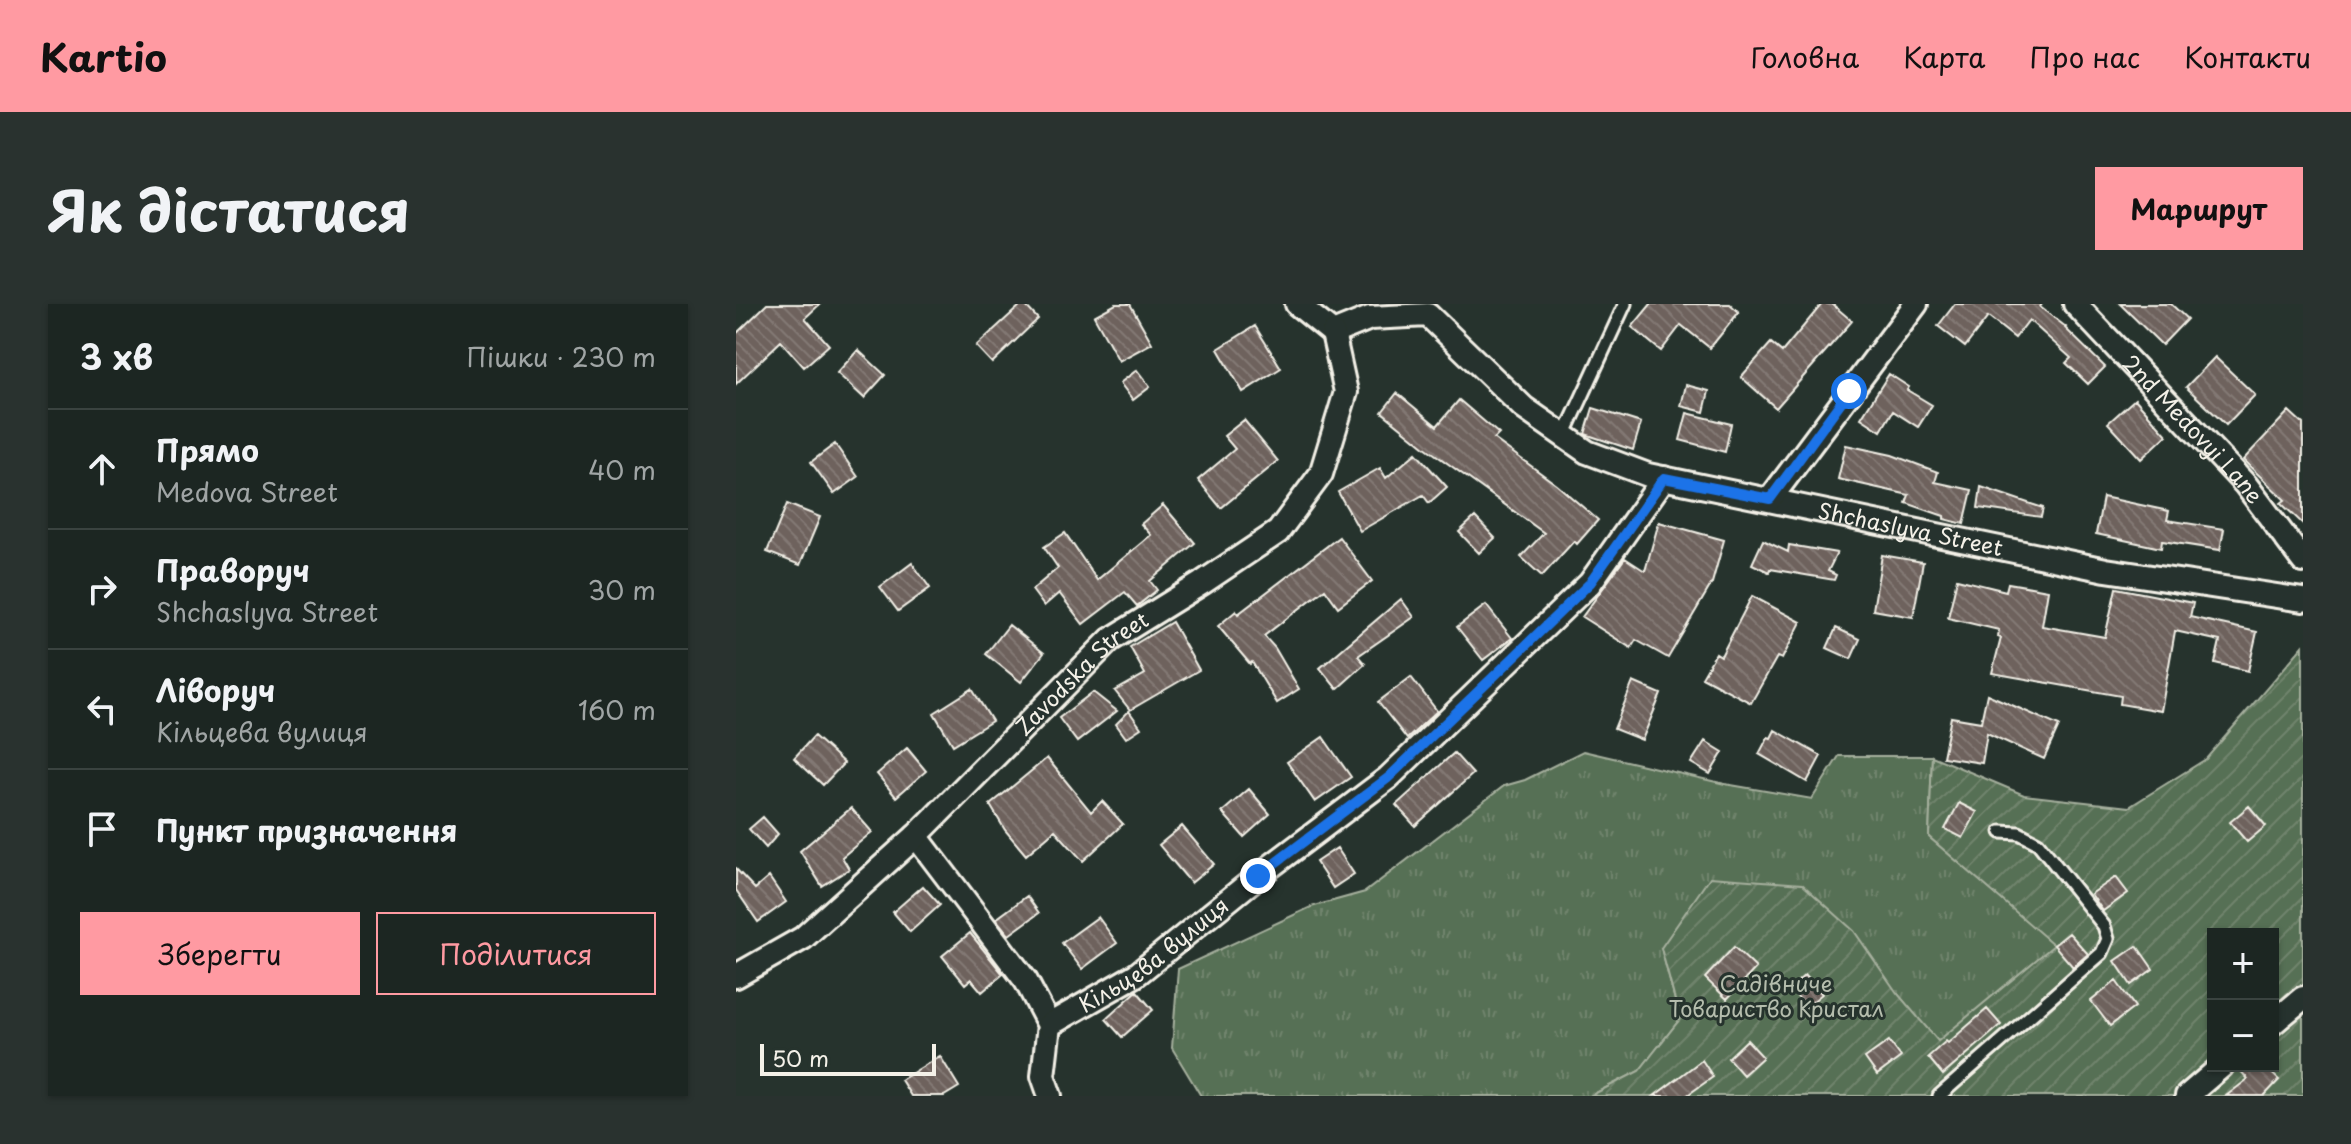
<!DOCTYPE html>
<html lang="uk">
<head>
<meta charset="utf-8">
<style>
  :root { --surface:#1c2622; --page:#29322f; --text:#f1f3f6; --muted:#a0a5a5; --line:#3a4340; --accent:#ff9aa2 }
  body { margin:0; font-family:"Playpen Sans",sans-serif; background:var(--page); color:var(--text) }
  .controls { position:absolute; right:24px; bottom:24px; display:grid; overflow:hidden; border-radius:0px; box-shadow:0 2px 6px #0004 }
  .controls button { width:72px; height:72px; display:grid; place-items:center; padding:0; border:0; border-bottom:2px solid var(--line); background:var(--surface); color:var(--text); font:40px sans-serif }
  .scale { position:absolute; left:24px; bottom:20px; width:176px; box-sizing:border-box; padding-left:8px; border:4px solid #f4f1e8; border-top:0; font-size:22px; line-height:28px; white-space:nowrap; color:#f4f1e8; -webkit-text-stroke:6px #26332d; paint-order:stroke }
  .stop { position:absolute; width:24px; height:24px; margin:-18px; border:6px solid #1a73e8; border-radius:50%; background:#fff }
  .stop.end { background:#1a73e8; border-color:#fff; box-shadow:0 2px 8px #0008 }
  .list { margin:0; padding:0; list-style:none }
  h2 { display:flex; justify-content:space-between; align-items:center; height:104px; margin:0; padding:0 32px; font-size:34px }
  h2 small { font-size:26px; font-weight:400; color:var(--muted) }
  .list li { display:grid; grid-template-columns:52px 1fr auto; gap:24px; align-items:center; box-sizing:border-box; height:120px; padding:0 32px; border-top:2px solid var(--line) }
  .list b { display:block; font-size:30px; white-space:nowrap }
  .list p { margin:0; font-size:26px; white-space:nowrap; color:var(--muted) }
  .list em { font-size:26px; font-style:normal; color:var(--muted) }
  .actions { display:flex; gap:16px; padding:24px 32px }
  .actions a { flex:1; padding:18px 0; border:2px solid var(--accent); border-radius:0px; text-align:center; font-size:28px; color:var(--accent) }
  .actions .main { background:var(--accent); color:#111 }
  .icon { flex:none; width:44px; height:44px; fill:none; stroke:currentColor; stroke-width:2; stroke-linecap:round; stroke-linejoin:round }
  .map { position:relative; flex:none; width:1567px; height:792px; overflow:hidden; border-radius:0px }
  header { display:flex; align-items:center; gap:48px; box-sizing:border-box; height:112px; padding:0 40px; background:var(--accent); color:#111 }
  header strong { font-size:38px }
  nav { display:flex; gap:44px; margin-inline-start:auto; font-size:28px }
  .intro { display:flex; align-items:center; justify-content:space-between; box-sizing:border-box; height:192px; padding:0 48px }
  h1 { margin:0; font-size:56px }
  .button { padding:20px 36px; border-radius:0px; background:var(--accent); color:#111; font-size:28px; font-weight:700 }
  main { display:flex; gap:48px; padding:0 48px }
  aside { flex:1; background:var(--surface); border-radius:0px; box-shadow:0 2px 6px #0004 }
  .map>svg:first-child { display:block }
  .grass { fill:url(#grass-tufts); stroke:#a6b09e; stroke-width:2 }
  .garden { fill:url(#garden-furrows); stroke:#a6b09e; stroke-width:2; fill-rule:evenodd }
  .building { fill:url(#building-back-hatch); stroke:#f4f1e8; stroke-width:2 }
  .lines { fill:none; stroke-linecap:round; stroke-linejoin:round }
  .service-casing { stroke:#f4f1e8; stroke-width:17 }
  .minor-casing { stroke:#f4f1e8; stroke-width:28 }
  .service { stroke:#26332d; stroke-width:11 }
  .minor { stroke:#26332d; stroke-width:22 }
  .route { stroke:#1a73e8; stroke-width:10 }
  .labels { text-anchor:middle; stroke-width:6; stroke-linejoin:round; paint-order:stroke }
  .street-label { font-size:22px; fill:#f4f1e8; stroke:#26332d }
  .park-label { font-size:22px; fill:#b5bdad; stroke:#26332d }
</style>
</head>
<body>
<header>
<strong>Kartio</strong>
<nav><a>Головна</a><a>Карта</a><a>Про нас</a><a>Контакти</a></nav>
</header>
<div class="intro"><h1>Як дістатися</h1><a class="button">Маршрут</a></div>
<main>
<aside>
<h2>3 хв<small>Пішки · 230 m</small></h2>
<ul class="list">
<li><svg class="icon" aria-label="ahead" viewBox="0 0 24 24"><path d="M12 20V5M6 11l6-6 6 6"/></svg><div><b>Прямо</b><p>Medova Street</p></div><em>40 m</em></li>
<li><svg class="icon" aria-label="right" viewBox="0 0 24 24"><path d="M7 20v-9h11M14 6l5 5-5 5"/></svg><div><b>Праворуч</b><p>Shchaslyva Street</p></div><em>30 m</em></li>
<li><svg class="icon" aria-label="left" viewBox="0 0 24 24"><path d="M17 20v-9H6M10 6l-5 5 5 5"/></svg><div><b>Ліворуч</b><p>Кільцева вулиця</p></div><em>160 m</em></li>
<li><svg class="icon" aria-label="arrive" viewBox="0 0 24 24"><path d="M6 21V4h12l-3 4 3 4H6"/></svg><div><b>Пункт призначення</b></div></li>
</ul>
<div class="actions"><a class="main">Зберегти</a><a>Поділитися</a></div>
</aside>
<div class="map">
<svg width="1567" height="792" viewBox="0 0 1567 792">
  <defs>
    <pattern id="grass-tufts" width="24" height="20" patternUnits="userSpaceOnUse" patternTransform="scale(2)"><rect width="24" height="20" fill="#576f54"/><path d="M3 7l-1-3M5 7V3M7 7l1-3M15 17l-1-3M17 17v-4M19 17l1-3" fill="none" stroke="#70846d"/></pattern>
    <pattern id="garden-furrows" width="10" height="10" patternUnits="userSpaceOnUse" patternTransform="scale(2)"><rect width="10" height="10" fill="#576f54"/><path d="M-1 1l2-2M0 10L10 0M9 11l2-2" fill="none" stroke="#70846d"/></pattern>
    <pattern id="building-back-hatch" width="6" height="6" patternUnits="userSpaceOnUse" patternTransform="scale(2)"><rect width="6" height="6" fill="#6e625d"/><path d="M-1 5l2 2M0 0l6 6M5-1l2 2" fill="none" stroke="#837974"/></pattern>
  </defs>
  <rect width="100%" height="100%" fill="#26332d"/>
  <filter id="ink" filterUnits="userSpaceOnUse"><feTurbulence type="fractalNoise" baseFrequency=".0125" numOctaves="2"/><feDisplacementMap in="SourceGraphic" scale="16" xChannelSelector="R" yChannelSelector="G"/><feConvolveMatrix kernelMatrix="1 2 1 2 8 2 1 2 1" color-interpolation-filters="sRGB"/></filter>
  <g filter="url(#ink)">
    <path class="grass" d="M847,447L989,480L1076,495L1103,452H1196L1193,533L1319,641L1202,738L1161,689L925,644L944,715L903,767L854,792H465L436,744L442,665L575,603L629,588L768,482L789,476Z"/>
    <path class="garden" d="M1567,342V792H854L903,767L944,715L925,644L974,573L1066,580L1118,627L1161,689L1202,737L1318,641L1193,533L1196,452L1288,491L1393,503L1470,455ZM1477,630H1537V762H1477Z"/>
    <path class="building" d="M31,0H84L69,14L93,41L68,63L45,37L0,80V30Z
      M286,0H288L302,15L256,59L240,42Z
      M380,0H394L416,39L383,57L358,12Z
      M915,0H994L1003,8L974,44L945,21L925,47L896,23Z
      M1086,0H1096L1116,17L1040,104L1005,73L1035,39L1046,48Z
      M1219,0H1306L1304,3L1330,23L1329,24L1369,63L1352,80L1330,59L1335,54L1293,16L1279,34L1252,13L1229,43L1202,22Z
      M1384,0H1435L1451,15L1426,41Z
      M519,22L545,64L507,88L482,45Z
      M122,46L149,71L128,94L101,69Z
      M1479,53L1519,91L1490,121L1450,83Z
      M401,66L414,83L397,96L384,79Z
      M1153,70L1173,83L1171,86L1196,101L1182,123L1157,107L1145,127L1125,114Z
      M950,81L973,87L968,108L945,102Z
      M661,89L701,122L723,96L763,130L758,135L821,181L862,216L841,240L838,237L806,272L785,253L808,229L689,143L646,108Z
      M1399,95L1431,131L1405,155L1372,119Z
      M857,104L905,119L897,146L849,130Z
      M1553,107L1567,120V220L1545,199L1549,196L1507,156Z
      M951,109L995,120L989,148L944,136Z
      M508,116L542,157L485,204L462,176L499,145L488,132Z
      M99,140L122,173L98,190L75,158Z
      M1110,141L1156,151L1202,168L1199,178L1236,186L1228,220L1208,215V212L1170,199L1173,191L1102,175Z
      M680,149L711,183L693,199L687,191L624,227L602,188L644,164L650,174Z
      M1245,183L1307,204L1305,213L1242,204Z
      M1367,193L1433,207L1431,216L1488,225L1484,246L1426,237L1425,244L1360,230Z
      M51,200L84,213L64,261L31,248Z
      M427,201L459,239L414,277L421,286L401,302L389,288L347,320L323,289L308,302L296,286L322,264L308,243L329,229L361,276L415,231L405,220Z
      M739,213L759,234L743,249L723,228Z
      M923,218L988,236L976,279L932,354L900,336L895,344L846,313L889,254L909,267Z
      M603,233L636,277L602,303L589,285L528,332L539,344L563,385L541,399L516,358L514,360L482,322L500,307L502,310Z
      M1027,236L1052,248L1053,241L1101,249L1092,267L1100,271L1098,276L1034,265L1033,268L1016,260Z
      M1146,251L1187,258L1177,313L1137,306Z
      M176,259L194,284L162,307L144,283Z
      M1221,275L1270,287L1272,279L1312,286L1306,322L1369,333L1380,284L1457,299L1454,313L1521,328L1512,367L1479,359L1484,337L1439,327L1425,407L1384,400L1385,392L1256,369L1265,334L1262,333L1263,326L1212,314Z
      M1016,292L1065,318L1046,355L1041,353L1015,399L966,373L980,349L985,352Z
      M665,295L678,313L622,352L629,360L601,385L584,364Z
      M750,301L776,334L747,356L721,323Z
      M436,318L463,366L394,406L379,387L409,370L394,343Z
      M273,321L308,349L285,378L250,350Z
      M1100,324L1124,335L1115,355L1091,344Z
      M675,373L701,407L671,435L642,398Z
      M897,378L925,390L906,436L878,425Z
      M236,385L256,417L217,441L198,409Z
      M357,388L381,407L341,438L323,414Z
      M1251,390L1323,422L1308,455L1251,429L1246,459L1207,453L1215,413L1245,418Z
      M393,407L405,424L390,434L380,420Z
      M1039,426L1085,452L1071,478L1023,450L1032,433L1035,434Z
      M78,432L108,459L87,481L58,454Z
      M587,433L615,473L579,498L551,458Z
      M969,437L987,448L974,470L955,459Z
      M171,444L190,467L160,493L141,470Z
      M718,449L737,470L679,522L660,501Z
      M311,454L355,508L366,497L387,520L347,557L319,526L290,551L269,526L254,501Z
      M513,485L534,510L508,533L486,508Z
      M1223,499L1241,508L1227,534L1209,525Z
      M1513,502L1530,522L1511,538L1494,518Z
      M115,504L136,528L106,553L113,565L86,582L64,547Z
      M27,513L42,530L30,544L13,525Z
      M446,522L478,560L455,579L423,541Z
      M601,544L618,570L597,584L580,558Z
      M0,565L19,585L33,573L50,598L22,618L0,586Z
      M1380,573L1392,589L1367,607L1355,590Z
      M187,582L204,601L174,628L157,608Z
      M291,592L303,609L273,631L260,615Z
      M362,613L381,639L346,665L326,639Z
      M234,629L267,670L246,688L235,675L229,680L206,652Z
      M1333,629L1352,650L1337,663L1318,641Z
      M1401,642L1417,665L1395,681L1379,657Z
      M998,643L1020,664L991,695L969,674Z
      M1069,671L1086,690L1070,703L1054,684Z
      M1380,677L1399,703L1374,722L1355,697Z
      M401,687L417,706L386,733L370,715Z
      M1251,705L1265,721L1207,771L1192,753L1210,737L1212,739Z
      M1011,736L1027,753L1007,771L992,754Z
      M1153,737L1165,753L1141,771L1129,754Z
      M204,752L223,783L208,792H175L165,776Z
      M966,756L977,773L950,792H918Z
      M1500,762H1528L1543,776L1528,792H1490L1512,775Z"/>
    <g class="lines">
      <g class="service-casing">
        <path id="service" d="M828,132L889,0
          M1203,792L1366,649L1372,635L1368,622L1302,539L1283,529L1265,528"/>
      </g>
      <g class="minor-casing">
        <g id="minor">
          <path id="s1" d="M561,0L597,29L634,14L692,11L788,104L851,148L912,171L1370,266L1567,296"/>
          <path id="s2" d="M1339,0L1510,181L1567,257"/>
          <path d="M1034,195L1180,0"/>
          <path d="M180,532L290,677L313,721L307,772L314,792"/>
          <path id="s3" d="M0,672L67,634L180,532L374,336L466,279L542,228L585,170L610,88L597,29"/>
          <path d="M1537,719L1567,694"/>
          <path id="s4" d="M313,721L400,671L522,572L652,474L854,279L928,174"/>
          <path d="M1451,792L1486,762"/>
        </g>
      </g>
      <use href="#service" class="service"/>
      <use href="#minor" class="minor"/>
    </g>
  </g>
  <g class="lines" filter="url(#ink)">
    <path class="route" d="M522,572L652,474L777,354L854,279L928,174L1034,195L1113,87"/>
  </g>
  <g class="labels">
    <g class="street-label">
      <text dy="8" stroke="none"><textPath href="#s2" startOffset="172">2nd Medovyi Lane</textPath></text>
      <text dy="8" stroke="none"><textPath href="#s1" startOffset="688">Shchaslyva Street</textPath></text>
      <text dy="8" stroke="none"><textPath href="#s3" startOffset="462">Zavodska Street</textPath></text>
      <text dy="8" stroke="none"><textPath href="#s4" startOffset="126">Кільцева вулиця</textPath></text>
    </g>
    <g class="park-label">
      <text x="1040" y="688">Садівниче<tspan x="1040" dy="25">Товариство Кристал</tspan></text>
    </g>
  </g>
</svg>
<div class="controls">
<button>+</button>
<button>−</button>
</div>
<div class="scale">50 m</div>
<div class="stop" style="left:1113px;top:87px"></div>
<div class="stop end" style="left:522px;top:572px"></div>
</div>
</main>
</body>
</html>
